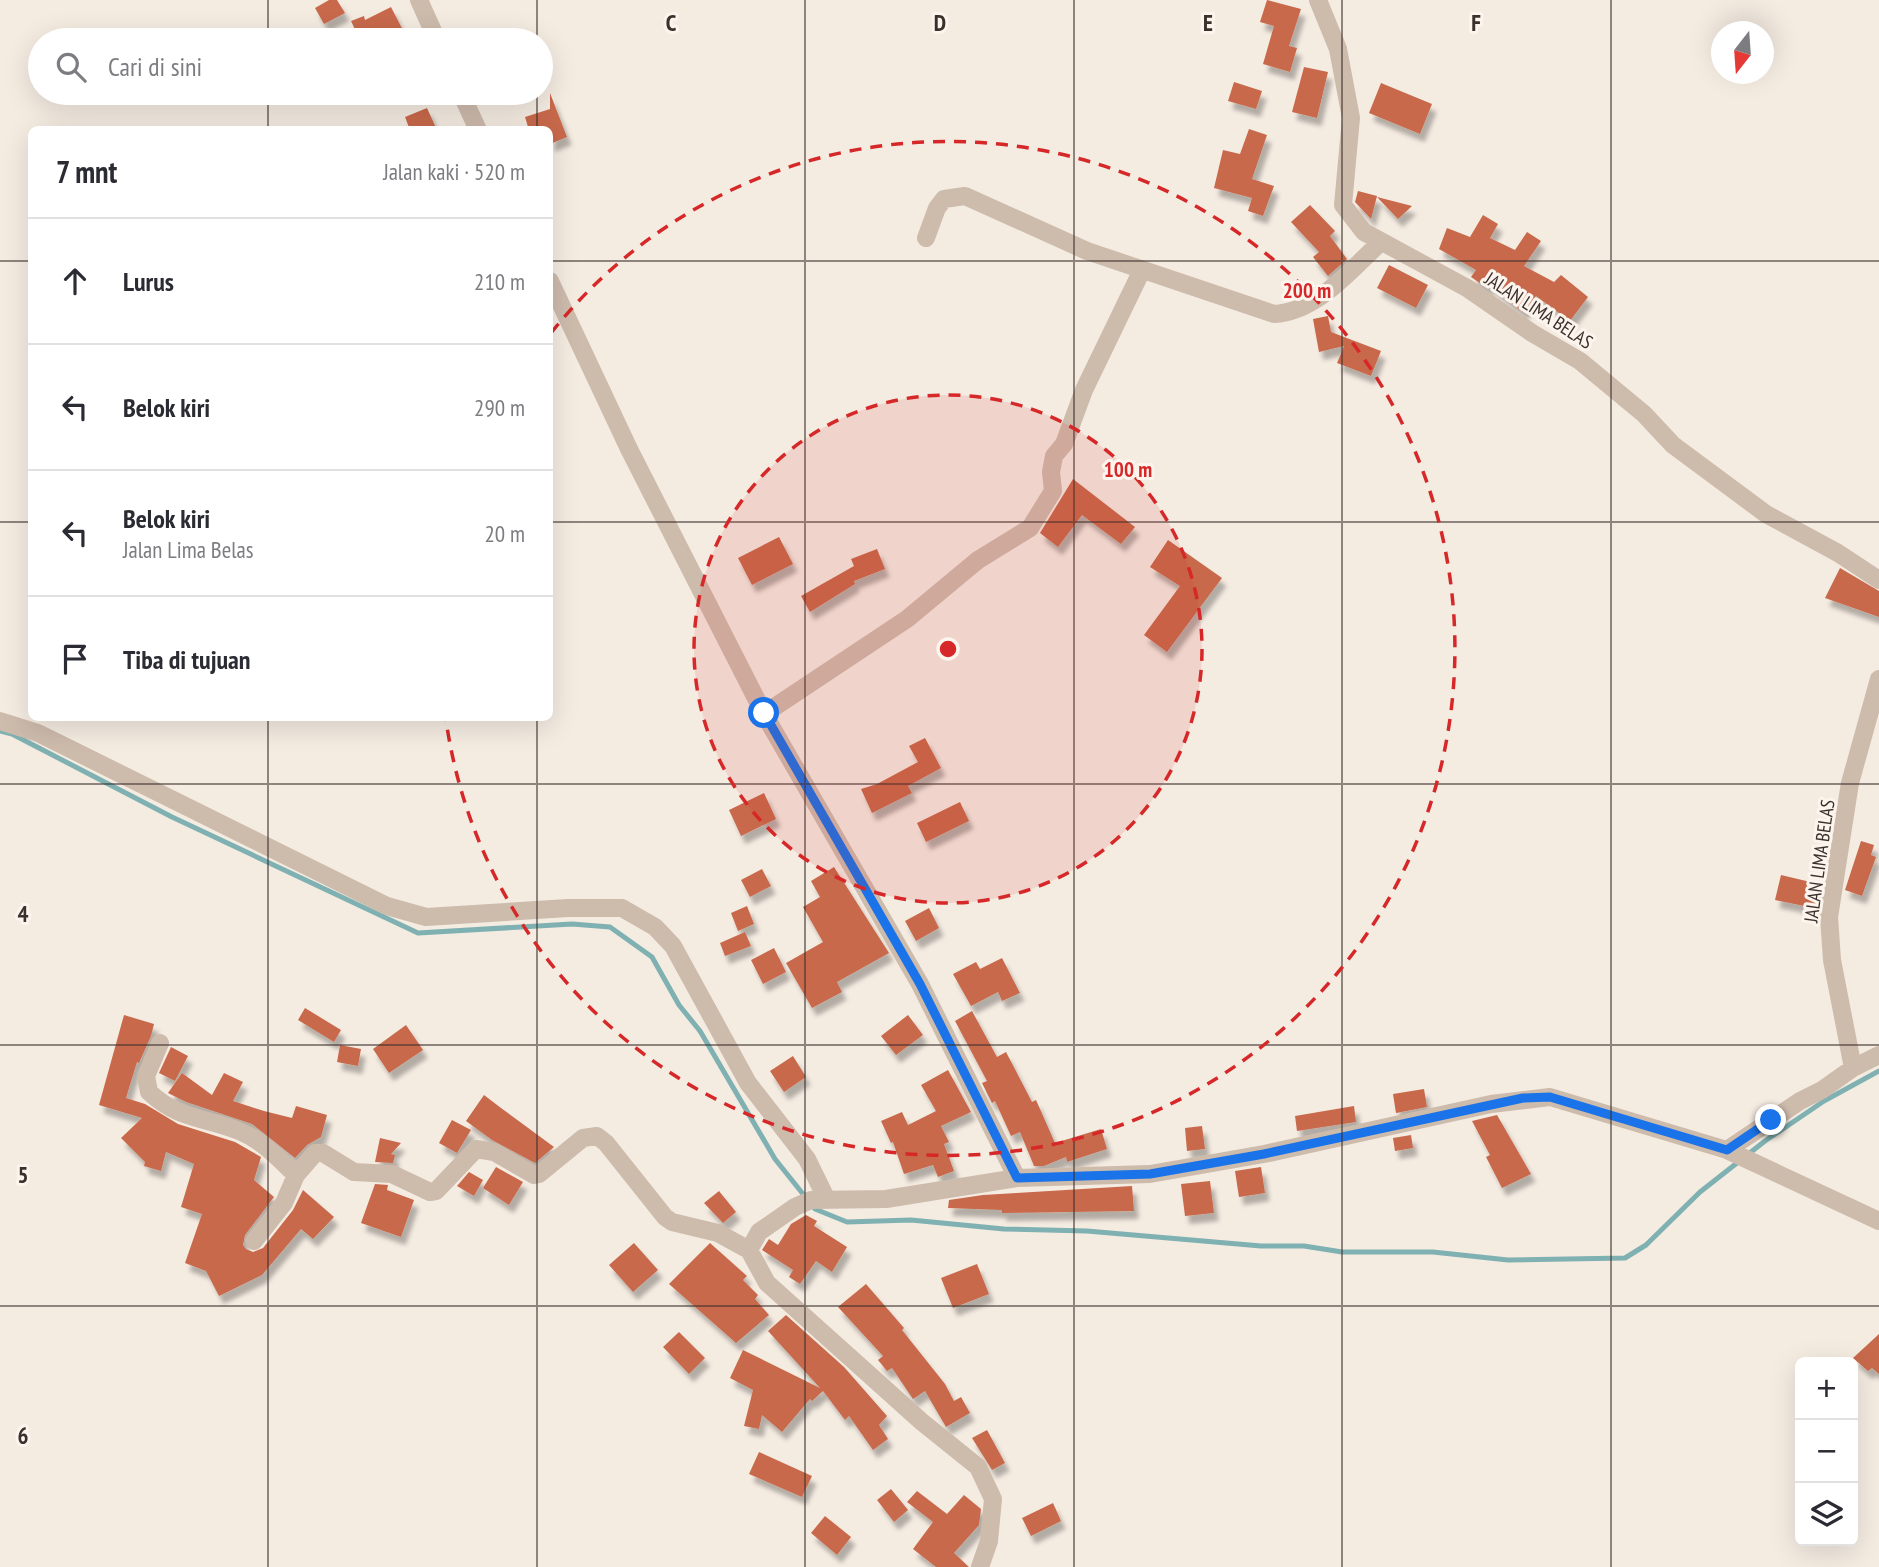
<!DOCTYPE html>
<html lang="id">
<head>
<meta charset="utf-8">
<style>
  :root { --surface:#fff; --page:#f7f7f7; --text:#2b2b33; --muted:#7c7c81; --line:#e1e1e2 }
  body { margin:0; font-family:"PT Sans Narrow",sans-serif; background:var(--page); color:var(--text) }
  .controls { position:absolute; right:21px; bottom:21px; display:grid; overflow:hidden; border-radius:10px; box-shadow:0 7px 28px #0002 }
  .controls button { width:63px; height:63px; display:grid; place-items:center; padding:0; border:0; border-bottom:2px solid var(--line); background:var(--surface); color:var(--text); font:35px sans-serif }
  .compass { position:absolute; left:1711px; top:21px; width:63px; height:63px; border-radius:50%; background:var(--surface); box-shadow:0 7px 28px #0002; rotate:197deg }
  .stop { position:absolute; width:21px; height:21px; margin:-16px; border:5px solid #1a73e8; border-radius:50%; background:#fff }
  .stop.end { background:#1a73e8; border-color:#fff; box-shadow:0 2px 7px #0008 }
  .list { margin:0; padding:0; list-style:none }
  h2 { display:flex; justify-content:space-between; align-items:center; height:91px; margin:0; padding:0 28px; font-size:30px }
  h2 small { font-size:23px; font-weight:400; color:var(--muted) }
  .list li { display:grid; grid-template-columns:46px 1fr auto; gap:21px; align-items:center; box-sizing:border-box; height:126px; padding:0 28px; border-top:2px solid var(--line) }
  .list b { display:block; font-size:26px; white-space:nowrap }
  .list p { margin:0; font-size:23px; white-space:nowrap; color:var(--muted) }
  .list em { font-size:23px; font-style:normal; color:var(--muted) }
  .icon { flex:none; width:38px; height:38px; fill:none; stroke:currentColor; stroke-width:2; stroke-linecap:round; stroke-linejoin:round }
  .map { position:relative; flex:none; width:1879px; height:1567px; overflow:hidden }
  .search { position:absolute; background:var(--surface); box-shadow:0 7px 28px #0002; left:28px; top:28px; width:525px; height:77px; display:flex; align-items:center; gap:18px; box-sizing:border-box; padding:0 24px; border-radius:38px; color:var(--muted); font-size:26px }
  .panel { position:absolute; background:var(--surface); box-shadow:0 7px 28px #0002; left:28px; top:126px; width:525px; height:595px; border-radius:10px }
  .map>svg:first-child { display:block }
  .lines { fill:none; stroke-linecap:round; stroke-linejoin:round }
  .stream { stroke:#7fb0b2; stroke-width:5 }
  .building { fill:#c8694b; filter:url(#shadow) }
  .minor { stroke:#cdbbac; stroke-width:18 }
  .route { stroke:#1a73e8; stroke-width:9 }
  .grid { fill:none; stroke:#3b302b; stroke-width:2; stroke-opacity:0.55 }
  .ring { fill:none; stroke:#d62828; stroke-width:3.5; stroke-dasharray:12 9 }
  .labels { text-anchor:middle; stroke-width:6; stroke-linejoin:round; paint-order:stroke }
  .street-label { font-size:19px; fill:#3b302b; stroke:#fbf5ee }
  .grid-label { font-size:23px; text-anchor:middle; font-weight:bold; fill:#3b302b; stroke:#fbf5ee; stroke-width:6; stroke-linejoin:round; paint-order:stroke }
  .centre { fill:#d62828; stroke:#fbf5ee; stroke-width:3.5 }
  .ring-label { font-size:21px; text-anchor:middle; font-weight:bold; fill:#d62828; stroke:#fbf5ee; stroke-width:6; stroke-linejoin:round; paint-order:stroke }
</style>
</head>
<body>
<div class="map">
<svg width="1879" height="1567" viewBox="0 0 1879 1567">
  <defs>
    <filter id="shadow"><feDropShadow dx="4.5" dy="8" stdDeviation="2" flood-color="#0004"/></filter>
  </defs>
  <rect width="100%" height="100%" fill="#f4ebe1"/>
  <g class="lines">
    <path class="stream" d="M0,731L12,734L172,817L418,933L572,924L610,927L652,957L679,1005L700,1031L775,1159L815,1209L847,1222L911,1220L1004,1229L1087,1231L1261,1246H1304L1342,1252H1433L1508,1260L1625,1258L1646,1245L1700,1192L1765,1141L1824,1101L1879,1071"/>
  </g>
  <path class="building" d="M329,0H337L345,13L324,24L315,8Z
    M1267,0L1301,9L1289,46L1297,48L1290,72L1263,64L1274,26L1260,22Z
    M391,7L408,40H360L351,21L364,16L365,20Z
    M1304,67L1328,72L1317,118L1292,112Z
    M1234,82L1262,91L1256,109L1228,101Z
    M1381,83L1432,104L1420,134L1369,113Z
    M550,93L567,137L550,144V130H529L525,117L550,109Z
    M427,108L437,130H410L405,117Z
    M1249,129L1267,135L1252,179L1274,186L1263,216L1248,211L1252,198L1214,188L1223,150L1240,154Z
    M1358,191L1377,196L1371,219L1355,202Z
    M1377,197L1412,206L1398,219Z
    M1310,205L1335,231L1330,236L1347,259L1328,276L1313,257L1319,252L1291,222Z
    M1483,215L1498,224L1490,238L1515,250L1527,232L1541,241L1524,266L1554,282L1561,275L1588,297L1570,321L1536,296L1523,312L1489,285L1487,288L1471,277L1476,270L1439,249L1447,228L1470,237Z
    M1389,265L1428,285L1416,308L1377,288Z
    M1328,316L1331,332L1381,351L1371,376L1337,363L1344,346L1319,352L1313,319Z
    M1073,479L1135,527L1121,544L1082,515L1058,547L1040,533Z
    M779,537L793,564L752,585L738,558Z
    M1168,540L1222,578L1167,652L1144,635L1180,586L1150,567Z
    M877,549L885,569L854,581L855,584L810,612L801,596L854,566L851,559Z
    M1840,568L1879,591V617L1825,598Z
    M925,738L941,768L908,786L912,793L872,813L861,789L877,784L918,762L909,746Z
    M764,793L776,819L741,836L729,810Z
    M960,802L969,821L926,842L917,823Z
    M1861,841L1874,845L1871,855L1876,857L1862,896L1845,890Z
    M834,867L889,953L837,982L842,992L812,1008L786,963L823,942L803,907L820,897L811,881Z
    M762,869L771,886L750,897L741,880Z
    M1781,875L1823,885L1819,909L1775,900Z
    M747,906L754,924L738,931L731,913Z
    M929,908L939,928L916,941L905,921Z
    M745,932L751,946L725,956L720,943Z
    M774,948L786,972L763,984L751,960Z
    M1002,958L1020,993L1002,1001L998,992L971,1006L953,974L976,962L980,969Z
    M305,1008L341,1030L334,1042L298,1020Z
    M972,1011L997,1057L1006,1052L1032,1102L1036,1100L1055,1143L1101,1129L1107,1149L1067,1162L1066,1157L1044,1166H1034L1020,1132L1011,1136L995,1101L992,1103L982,1083L987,1081L955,1021Z
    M124,1015L154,1024L151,1036L139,1063L137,1062L126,1098L145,1104L178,1124L235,1142L261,1157L254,1180L274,1197L245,1235L243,1245L246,1249L253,1252L263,1248L293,1210L303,1190L334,1217L313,1239L301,1229L262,1275L219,1296L206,1271L185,1263L202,1214L181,1207L194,1164L166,1152L161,1171L144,1166L145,1162L121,1138L142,1118L99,1105Z
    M908,1015L923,1035L896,1055L881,1036Z
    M406,1025L423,1050L389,1073L373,1049Z
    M340,1045L361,1049L358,1066L337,1062Z
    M171,1047L188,1056L175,1081L159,1073Z
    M793,1056L806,1077L784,1092L770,1071Z
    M948,1070L971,1112L941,1126L949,1142L944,1144L954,1171L938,1177L933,1165L904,1174L893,1142L891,1143L881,1121L902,1112L908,1125L936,1111L921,1085Z
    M182,1073L212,1095L224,1073L243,1082L233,1101L264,1111L292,1118L296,1106L327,1115L321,1137L307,1145L295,1158L252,1124L186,1102L168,1093Z
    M1424,1089L1427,1107L1396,1113L1393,1094Z
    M484,1095L501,1108L554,1147L535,1163L492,1140L466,1121Z
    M1354,1106L1356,1122L1297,1131L1295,1116Z
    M1497,1115L1531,1174L1502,1188L1486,1157L1490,1155L1472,1121Z
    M452,1120L471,1130L457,1153L439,1143Z
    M1202,1126L1205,1149L1187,1151L1185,1128Z
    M1411,1135L1413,1148L1395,1151L1393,1138Z
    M380,1138L401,1143L391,1154L395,1155L393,1163L375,1162Z
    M496,1167L523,1182L509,1205L483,1188Z
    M1261,1167L1265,1193L1239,1197L1235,1171Z
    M469,1172L483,1180L474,1196L457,1186Z
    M1210,1181L1214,1213L1185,1216L1181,1184Z
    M375,1184L388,1185L387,1190L414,1200L401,1237L361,1223Z
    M1132,1186L1134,1211L1002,1213V1210L948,1208L949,1200L983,1195Z
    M719,1191L736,1212L723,1223L704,1203Z
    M806,1215L817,1221L814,1226L847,1247L832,1272L816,1261L800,1284L789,1277L793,1270L762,1250L769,1239L778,1245L791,1224Z
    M634,1243L658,1270L633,1292L609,1265Z
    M710,1243L747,1276L743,1280L758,1295L755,1299L769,1315L736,1343L669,1284Z
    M977,1264L989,1294L953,1308L941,1278Z
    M866,1284L904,1328L902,1330L945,1384L954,1401L961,1397L970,1413L946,1427L925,1391L913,1399L892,1368L887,1371L878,1360L883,1356L838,1307Z
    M786,1315L844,1367L887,1416L879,1425L888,1439L873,1450L849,1416L845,1420L823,1391L812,1401L810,1399L782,1432L762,1415L759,1429L744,1426L753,1390L730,1378L743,1350L820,1388L768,1331Z
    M679,1332L705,1358L689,1374L663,1347Z
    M1879,1334V1374L1872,1368L1868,1371L1853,1358Z
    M987,1430L1005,1463L992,1470L972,1438Z
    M759,1452L812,1476L802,1497L749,1474Z
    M891,1489L908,1510L894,1522L877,1500Z
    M917,1491L947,1514L964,1495L981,1509L979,1525L954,1553L969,1567H936L913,1549L933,1522L907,1502Z
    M1053,1503L1061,1521L1031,1536L1022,1518Z
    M825,1516L851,1537L837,1555L811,1533Z"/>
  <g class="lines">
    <path class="minor" d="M419,0L437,40
      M1318,0L1338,49L1351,118L1343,205L1364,232L1467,288L1532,333L1580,361L1644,414L1673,445L1766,514L1838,553L1879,580
      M461,93L478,130
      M926,238L937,208L944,199L965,196L1087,251L1274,314C1317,312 1351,269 1381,242
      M550,281L629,449L764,714L920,984L1017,1178
      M764,714L907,619L978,560L1030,528L1053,491L1051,472L1054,456L1064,444L1084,390L1142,270
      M0,721L38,733L387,906L426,917L568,908H622L655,927L673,946L748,1083L807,1159L826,1198
      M160,1043L146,1076L149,1092C179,1120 204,1117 239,1131C262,1140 278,1158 296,1175
      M1853,1068L1879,1055
      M1727,1150L1800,1101L1822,1090L1853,1068L1832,960L1829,917L1850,783L1879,679
      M254,1241L284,1203L296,1175L315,1153H323L354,1172L392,1174L430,1192L436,1191L476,1149L494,1152L534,1175L539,1174L583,1138L597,1136L606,1143L665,1217L672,1222L718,1233L749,1250
      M980,1567L989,1541L993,1499L978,1467L922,1422L767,1283L749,1250L759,1232L795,1207L811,1200L886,1199L1017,1178L1150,1174L1264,1154L1491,1104L1550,1097L1727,1150L1879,1221"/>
  </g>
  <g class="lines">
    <path class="route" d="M764,713L920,984L1017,1178L1150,1174L1264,1154L1523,1098L1550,1097L1727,1150L1771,1120"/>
  </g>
  <path class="grid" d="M268,0V40M537,0V40M805,0V1567M1074,0V1567M1342,0V1567M1611,0V1567M268,93V130M537,93V130M0,261H32M550,261H1879M0,522H32M550,522H1879M268,718V1567M537,718V1567M0,784H1879M0,1045H1879M0,1306H1879"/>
  <circle cx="948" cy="649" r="254" fill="#d62828" fill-opacity=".12"/>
  <g class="ring">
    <circle cx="948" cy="649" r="254"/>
    <path d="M551 333A507 507 0 1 1 446 720"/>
  </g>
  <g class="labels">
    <g class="street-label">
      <text transform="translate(1539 310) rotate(33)" y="7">JALAN LIMA BELAS</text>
      <text transform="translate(1819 861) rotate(-82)" y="7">JALAN LIMA BELAS</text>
    </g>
  </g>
  <g class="grid-label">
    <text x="671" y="31">C</text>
    <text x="940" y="31">D</text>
    <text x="1208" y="31">E</text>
    <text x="1476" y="31">F</text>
    <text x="23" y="922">4</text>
    <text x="23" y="1183">5</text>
    <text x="23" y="1444">6</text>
  </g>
  <circle cx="948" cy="649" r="10" class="centre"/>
  <g class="ring-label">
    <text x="1307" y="298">200 m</text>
    <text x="1128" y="477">100 m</text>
  </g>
</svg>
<div class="controls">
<button>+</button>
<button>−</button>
<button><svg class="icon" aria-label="layers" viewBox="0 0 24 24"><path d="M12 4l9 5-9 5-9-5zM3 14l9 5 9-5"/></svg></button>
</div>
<svg class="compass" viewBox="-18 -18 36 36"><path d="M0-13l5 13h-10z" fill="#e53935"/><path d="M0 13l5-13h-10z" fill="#7c7c81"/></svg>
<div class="stop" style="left:764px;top:713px"></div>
<div class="stop end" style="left:1771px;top:1120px"></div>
<div class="search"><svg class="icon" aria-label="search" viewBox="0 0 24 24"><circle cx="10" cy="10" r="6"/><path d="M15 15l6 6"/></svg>Cari di sini</div>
<section class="panel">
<h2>7 mnt<small>Jalan kaki · 520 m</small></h2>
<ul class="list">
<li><svg class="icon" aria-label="ahead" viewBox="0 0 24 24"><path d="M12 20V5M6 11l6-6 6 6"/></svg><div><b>Lurus</b></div><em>210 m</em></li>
<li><svg class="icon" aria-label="left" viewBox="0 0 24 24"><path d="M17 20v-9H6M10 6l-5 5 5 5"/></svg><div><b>Belok kiri</b></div><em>290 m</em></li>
<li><svg class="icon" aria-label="left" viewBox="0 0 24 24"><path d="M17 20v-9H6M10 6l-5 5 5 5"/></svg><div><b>Belok kiri</b><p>Jalan Lima Belas</p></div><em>20 m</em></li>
<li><svg class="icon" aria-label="arrive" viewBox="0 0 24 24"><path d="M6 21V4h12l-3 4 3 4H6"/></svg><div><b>Tiba di tujuan</b></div></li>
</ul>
</section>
</div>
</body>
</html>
